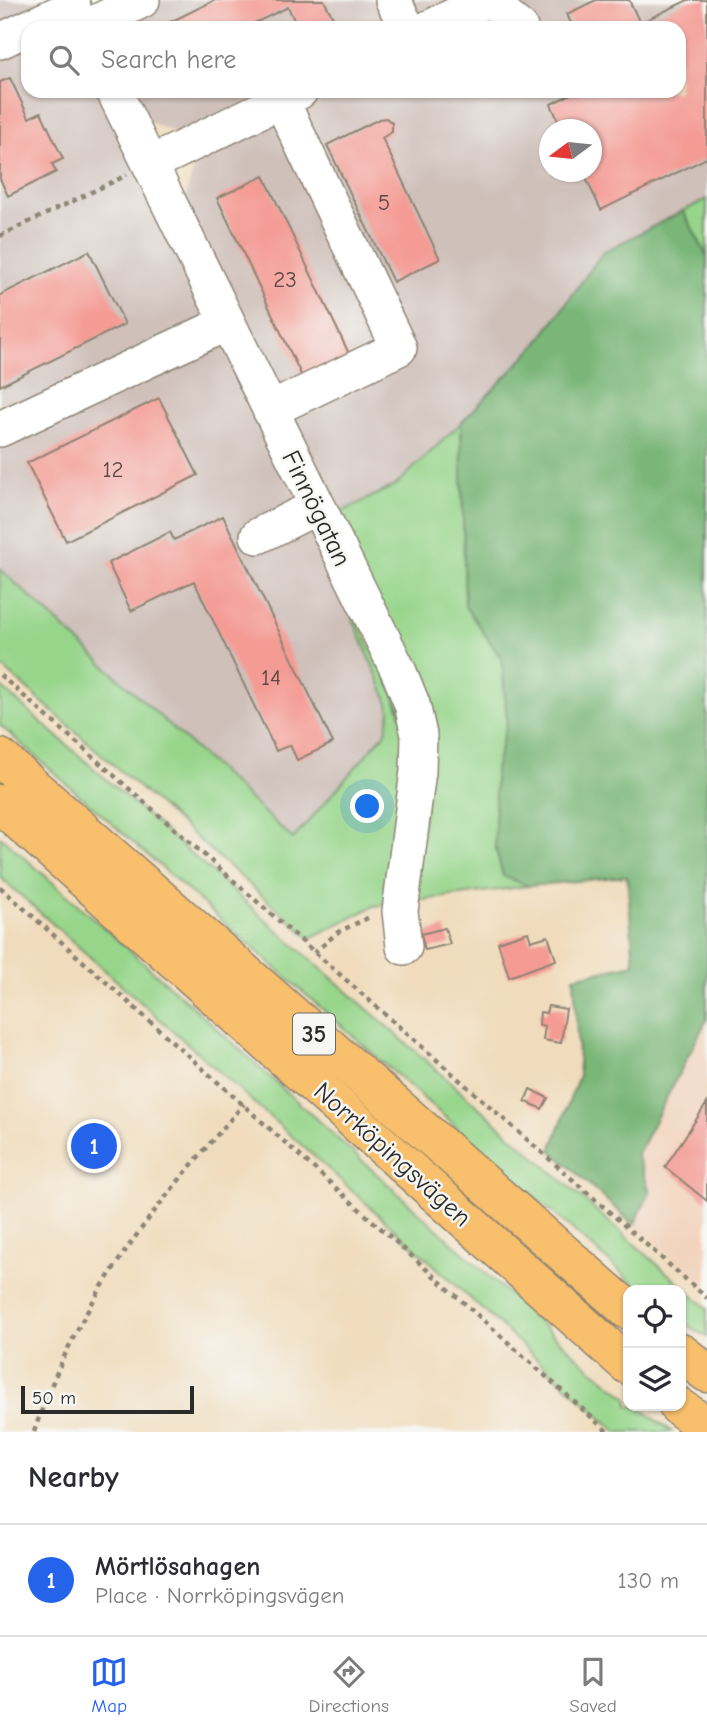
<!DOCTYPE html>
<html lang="en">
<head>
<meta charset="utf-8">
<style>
  :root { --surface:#fff; --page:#f7f7f7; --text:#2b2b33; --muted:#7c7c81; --line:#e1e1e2; --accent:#2563eb }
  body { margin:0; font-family:"Comic Neue",sans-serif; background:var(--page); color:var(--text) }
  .controls { position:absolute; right:21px; bottom:21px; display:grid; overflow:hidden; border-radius:14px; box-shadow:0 2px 5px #0004 }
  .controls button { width:63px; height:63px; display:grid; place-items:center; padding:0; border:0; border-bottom:2px solid var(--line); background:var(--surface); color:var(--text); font:35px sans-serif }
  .compass { position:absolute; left:539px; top:119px; width:63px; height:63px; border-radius:50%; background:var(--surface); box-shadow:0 2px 5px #0004; rotate:255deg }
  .scale { position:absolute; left:21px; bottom:18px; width:173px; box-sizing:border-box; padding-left:7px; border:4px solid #2b2b2b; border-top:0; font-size:19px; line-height:24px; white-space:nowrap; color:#2b2b2b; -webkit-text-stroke:5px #f6f6f2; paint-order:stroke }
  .you { position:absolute; left:368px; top:807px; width:24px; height:24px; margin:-18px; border:5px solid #fff; border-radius:50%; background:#1a73e8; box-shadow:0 0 0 10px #1a73e833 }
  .badge { display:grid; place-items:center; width:46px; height:46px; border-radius:50%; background:var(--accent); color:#fff; font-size:23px; font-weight:700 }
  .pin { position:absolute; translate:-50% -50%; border:4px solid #fff; box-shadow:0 2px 7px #0006 }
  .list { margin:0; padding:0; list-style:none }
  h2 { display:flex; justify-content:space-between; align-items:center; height:91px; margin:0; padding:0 28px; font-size:30px }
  h2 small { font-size:23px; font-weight:400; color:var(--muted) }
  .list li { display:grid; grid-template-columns:46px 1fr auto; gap:21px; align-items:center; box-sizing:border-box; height:112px; padding:0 28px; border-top:2px solid var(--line) }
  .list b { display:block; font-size:26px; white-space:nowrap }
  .list p { margin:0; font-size:23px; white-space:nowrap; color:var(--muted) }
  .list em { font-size:23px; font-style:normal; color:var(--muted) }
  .icon { flex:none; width:38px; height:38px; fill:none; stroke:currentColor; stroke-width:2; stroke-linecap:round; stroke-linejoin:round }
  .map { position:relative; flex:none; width:707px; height:1432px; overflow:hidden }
  .search { position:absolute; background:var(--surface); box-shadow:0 2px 5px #0004; left:21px; right:21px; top:21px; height:77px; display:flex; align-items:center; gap:18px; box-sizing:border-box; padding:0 24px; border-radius:21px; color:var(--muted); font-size:26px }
  .sheet { height:203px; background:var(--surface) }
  nav { display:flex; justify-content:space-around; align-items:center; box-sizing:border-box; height:98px; border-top:2px solid var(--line); background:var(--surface); font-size:19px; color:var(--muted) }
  nav a { display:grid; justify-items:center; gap:4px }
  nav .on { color:var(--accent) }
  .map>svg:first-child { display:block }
  .built { fill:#f2d4be }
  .industrial { fill:#cfc0ba; fill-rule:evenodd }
  .green { fill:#97d58b; stroke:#61805b; stroke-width:2 }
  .forest { fill:#79b677; stroke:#527051; stroke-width:2 }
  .building { fill:#f49b94 }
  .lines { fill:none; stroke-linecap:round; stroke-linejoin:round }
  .minor-casing { stroke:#8e8474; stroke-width:38 }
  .major-casing { stroke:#8e8474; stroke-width:41 }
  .path { stroke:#8e8474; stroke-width:4.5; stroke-dasharray:5 5; stroke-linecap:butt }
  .minor { stroke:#fff; stroke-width:35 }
  .major { stroke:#f8bf6c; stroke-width:38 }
  .labels { text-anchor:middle; stroke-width:5; stroke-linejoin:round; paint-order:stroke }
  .number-label { font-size:23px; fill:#5d4745 }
  .shield { fill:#f6f6f2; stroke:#686867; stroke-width:2 }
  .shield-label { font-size:24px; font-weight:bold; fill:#2b2b2b }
  .street-label { font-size:26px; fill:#2b2b2b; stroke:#f6f6f2 }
</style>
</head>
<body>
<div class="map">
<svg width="707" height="1432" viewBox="0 0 707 1432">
  <rect width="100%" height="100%" fill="#f6f6f2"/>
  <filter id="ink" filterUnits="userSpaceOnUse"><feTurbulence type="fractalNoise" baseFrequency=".0143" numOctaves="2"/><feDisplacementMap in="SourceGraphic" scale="14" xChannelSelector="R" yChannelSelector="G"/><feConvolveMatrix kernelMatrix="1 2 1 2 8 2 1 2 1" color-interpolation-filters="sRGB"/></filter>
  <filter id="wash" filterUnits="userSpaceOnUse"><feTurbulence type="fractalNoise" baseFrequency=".00686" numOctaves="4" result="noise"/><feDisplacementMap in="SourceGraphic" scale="28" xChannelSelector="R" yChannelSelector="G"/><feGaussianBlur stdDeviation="1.57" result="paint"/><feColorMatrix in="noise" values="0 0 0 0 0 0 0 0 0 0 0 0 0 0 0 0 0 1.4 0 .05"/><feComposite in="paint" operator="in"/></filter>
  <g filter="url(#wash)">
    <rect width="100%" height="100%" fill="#f0dcbc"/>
    <path class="built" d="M707,1019V1287L634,1225L650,1192L637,1155Z"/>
    <path class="industrial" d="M0,0H56L28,28V91H100L327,558L385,694L390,711L386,731L293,839L0,569Z
      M91,0H453L397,28H105Z
      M528,0H707V199L603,252L537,344L461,423L396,485L333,516L184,203L195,163L343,91H679V28H471ZM550,130H592V172H550Z
      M135,91H271L182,135L151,123Z"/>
    <path class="green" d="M707,199V256L683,211Z
      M461,423L465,606L502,659L507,723L495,770L503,876L529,886L413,901L427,792L333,516L396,485Z
      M327,558L412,731L393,903L374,906L310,938L0,665V569L293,839L386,732L390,711L385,694Z
      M0,686L707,1308V1337L681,1321V1290H641L0,725Z
      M0,836L191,1005L583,1362L628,1398V1406H637L672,1432H617L334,1174L0,877Z"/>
    <path class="forest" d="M683,211L707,256V1019L637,1155L650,1192L634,1225L551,1150L579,1075L574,977L634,964L627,876L529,886L503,876L495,846V770L507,723L502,659L465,606L461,423L537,344L603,252Z"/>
    <g id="blocks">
      <path class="building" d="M215,0H324L334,20L319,28H298L288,7L244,28H158Z
        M596,0H629L640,23L688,0H707V158L601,210L583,172H592V130H562L551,104L577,91H594L595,94L601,91H679V28H573L567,14Z
        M10,78L29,118L41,112L63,159L52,164L56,172L8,196L0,179V82Z
        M386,118L392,123V132L382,138L440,259L393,282L327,145L379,119Z
        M264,176L352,360L305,383L217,198Z
        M89,251L125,324L0,386V295Z
        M159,398L198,475L66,541L27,463Z
        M223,516L333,743L297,760L290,745L276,751L194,581L131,611L108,563L170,532L174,540Z
        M445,928L450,944L425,950L421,934Z
        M528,932L531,941L548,936L556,960L509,977L498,942Z
        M548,1006L566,1009L561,1043L543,1040L545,1026L539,1025L540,1012L546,1013Z
        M530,1089L548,1098L542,1109L525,1101Z
        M707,1103V1201L665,1167Z"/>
    </g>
  </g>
  <g filter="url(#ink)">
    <use href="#blocks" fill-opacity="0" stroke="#8e8474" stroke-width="2"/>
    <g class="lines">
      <g class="minor-casing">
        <path id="minor" d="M393,0L407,28
          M498,0L505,16L520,28
          M85,28L142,0
          M429,28L487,0
          M0,41L73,7
          M114,91L399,672L412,704L419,735L418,771L400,911L404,947
          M150,164L300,91
          M270,410L399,348L281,100
          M0,429L227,323
          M258,536L316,507"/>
      </g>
      <g class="major-casing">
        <path id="major" d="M0,758L628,1310
          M0,804L628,1365
          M681,1353L707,1373
          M678,1406L707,1427"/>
      </g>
      <path class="path" d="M0,236L127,175
        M0,675L707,1298
        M0,887L608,1432
        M314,953L338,932L372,916
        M34,1432C79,1297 152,1209 244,1104"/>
      <use href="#minor" class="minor"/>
      <use href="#major" class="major"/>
    </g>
  </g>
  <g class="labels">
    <g class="number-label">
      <text x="384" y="210">5</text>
      <text x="285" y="287">23</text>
      <text x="113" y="477">12</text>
      <text x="271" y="685">14</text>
    </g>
    <rect class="shield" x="293" y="1013.5" width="42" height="41" rx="5"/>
    <g class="shield-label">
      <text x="314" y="1042">35</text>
    </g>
    <g class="street-label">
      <text transform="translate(317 508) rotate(64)" y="9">Finnögatan</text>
      <text transform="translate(393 1154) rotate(42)" y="9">Norrköpingsvägen</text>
    </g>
  </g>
</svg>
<div class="controls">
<button><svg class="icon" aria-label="locate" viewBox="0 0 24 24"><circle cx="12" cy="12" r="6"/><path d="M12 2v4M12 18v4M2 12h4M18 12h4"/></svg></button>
<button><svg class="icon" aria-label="layers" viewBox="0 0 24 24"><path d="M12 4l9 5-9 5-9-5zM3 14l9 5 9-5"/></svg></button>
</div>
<svg class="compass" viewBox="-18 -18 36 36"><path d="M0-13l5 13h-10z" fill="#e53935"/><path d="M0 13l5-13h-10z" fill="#7c7c81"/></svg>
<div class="scale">50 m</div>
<div class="you"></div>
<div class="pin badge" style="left:94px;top:1146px">1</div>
<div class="search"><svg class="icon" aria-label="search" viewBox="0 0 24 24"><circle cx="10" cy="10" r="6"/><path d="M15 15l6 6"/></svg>Search here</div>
</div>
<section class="sheet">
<h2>Nearby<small></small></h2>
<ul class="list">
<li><span class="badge">1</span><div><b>Mörtlösahagen</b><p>Place · Norrköpingsvägen</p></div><em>130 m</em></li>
</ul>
</section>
<nav>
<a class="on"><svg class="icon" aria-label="map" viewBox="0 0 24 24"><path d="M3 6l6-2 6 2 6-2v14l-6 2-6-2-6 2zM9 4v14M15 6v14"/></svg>Map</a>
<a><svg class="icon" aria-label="directions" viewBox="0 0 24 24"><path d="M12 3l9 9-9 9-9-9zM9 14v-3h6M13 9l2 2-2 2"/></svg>Directions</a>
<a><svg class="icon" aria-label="saved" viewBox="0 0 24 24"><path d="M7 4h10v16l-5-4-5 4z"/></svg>Saved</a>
</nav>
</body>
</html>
